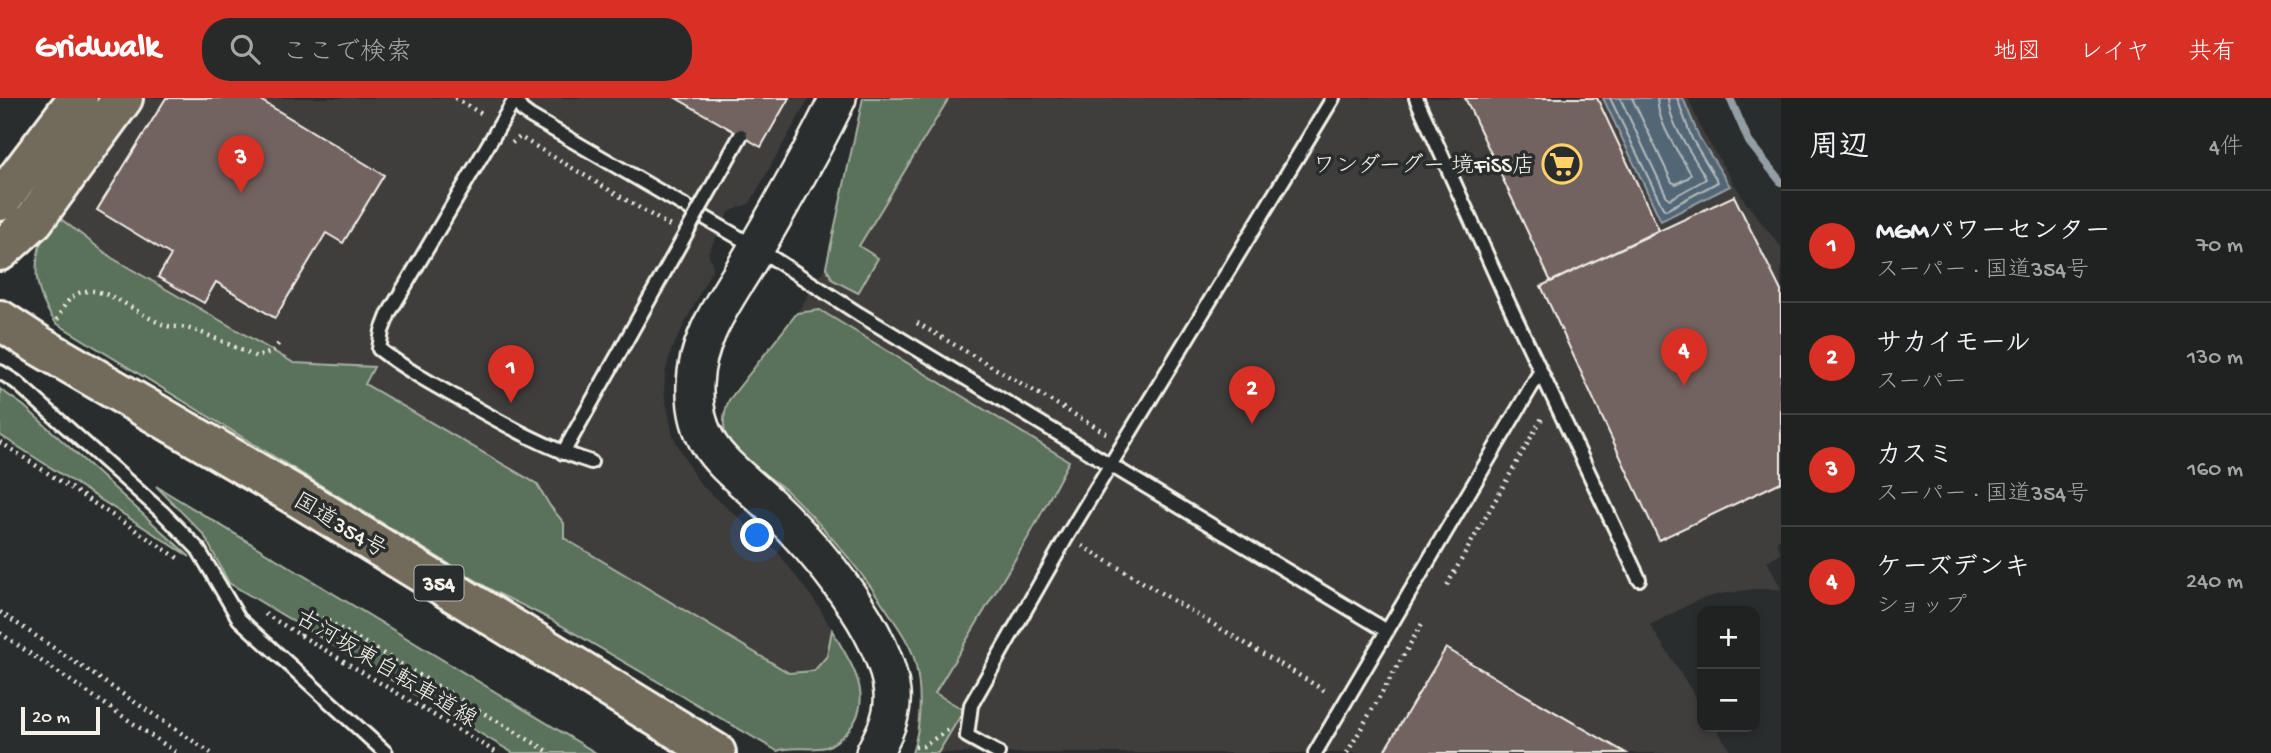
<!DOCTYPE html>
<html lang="ja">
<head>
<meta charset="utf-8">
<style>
  :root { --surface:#202222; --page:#282a2a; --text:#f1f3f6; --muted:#a2a4a5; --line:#3d3f40; --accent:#d93025 }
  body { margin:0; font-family:"Gochi Hand","Klee One",sans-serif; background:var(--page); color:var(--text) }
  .controls { position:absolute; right:21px; bottom:21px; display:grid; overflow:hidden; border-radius:14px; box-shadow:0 4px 10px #0003 }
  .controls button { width:63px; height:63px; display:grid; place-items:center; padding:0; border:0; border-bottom:2px solid var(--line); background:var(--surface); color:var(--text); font:35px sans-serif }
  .scale { position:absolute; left:21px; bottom:18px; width:79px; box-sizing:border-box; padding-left:7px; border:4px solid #f4f1e8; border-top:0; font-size:19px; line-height:24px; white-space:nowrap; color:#f4f1e8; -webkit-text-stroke:5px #2a2d2e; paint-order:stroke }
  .you { position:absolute; left:758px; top:438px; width:24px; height:24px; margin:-18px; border:5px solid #fff; border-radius:50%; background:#1a73e8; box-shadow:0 0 0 10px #1a73e833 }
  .badge { display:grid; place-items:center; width:46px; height:46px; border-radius:50%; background:var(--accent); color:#fff; font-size:23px; font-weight:700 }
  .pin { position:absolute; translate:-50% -58px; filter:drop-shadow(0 2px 4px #0008) }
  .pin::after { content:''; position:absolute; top:37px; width:24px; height:21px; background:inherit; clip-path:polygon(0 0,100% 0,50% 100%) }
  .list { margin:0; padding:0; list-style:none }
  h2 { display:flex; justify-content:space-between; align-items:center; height:91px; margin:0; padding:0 28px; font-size:30px }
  h2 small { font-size:23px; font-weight:400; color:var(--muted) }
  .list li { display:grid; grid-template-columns:46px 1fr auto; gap:21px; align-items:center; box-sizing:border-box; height:112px; padding:0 28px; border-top:2px solid var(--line) }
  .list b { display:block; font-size:26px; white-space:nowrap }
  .list p { margin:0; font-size:23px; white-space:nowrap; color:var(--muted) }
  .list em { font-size:23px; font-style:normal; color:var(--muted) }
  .icon { flex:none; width:38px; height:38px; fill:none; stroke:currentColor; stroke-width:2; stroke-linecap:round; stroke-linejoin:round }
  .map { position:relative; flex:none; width:1781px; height:655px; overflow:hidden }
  header { display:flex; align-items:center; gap:42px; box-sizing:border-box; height:98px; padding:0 35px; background:var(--accent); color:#fff }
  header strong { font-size:33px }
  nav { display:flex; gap:38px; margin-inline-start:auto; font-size:24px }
  .search { width:490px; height:63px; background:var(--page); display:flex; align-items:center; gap:18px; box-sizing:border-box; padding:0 24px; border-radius:28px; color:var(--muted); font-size:26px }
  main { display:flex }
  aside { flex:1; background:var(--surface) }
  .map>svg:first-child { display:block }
  .built { fill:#403e3d }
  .green { fill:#5a715c; stroke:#a7b1a2; stroke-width:2 }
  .water { fill:#526676; stroke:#939ea4; stroke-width:2 }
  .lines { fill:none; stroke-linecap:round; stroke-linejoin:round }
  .shore { stroke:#b3b9ba; stroke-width:2 }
  .stream { stroke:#939ea4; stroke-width:8 }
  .building { fill:#736461; stroke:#f4f1e8; stroke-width:2 }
  .lane-casing { stroke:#f4f1e8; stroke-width:18 }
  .secondary-casing { stroke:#f4f1e8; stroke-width:40 }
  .highway-casing { stroke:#f4f1e8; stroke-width:44 }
  .path { stroke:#f4f1e8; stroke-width:4.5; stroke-dasharray:2 5; stroke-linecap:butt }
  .lane { stroke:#2a2d2e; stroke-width:12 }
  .secondary { stroke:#2a2d2e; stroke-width:35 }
  .highway { stroke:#726b5a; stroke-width:38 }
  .lane-bridge-casing { stroke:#f4f1e8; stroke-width:18; stroke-linecap:butt }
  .lane-bridge { stroke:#2a2d2e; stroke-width:12 }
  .labels { text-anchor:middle; stroke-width:7; stroke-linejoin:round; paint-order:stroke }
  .shield { fill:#2a2d2e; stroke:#b7b6b0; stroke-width:2 }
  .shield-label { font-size:21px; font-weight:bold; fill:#f4f1e8 }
  .poi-label { font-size:23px; fill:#f4f1e8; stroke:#2a2d2e; text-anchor:end }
  .street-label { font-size:23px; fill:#f4f1e8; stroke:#2a2d2e }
</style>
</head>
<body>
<header>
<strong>Gridwalk</strong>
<div class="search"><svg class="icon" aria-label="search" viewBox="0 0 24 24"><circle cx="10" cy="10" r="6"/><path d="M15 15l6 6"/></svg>ここで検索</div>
<nav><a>地図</a><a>レイヤ</a><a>共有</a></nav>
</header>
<main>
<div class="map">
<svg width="1781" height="655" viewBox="0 0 1781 655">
  <rect width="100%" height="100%" fill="#2a2d2e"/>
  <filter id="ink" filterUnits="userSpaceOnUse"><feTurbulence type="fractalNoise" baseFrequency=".0143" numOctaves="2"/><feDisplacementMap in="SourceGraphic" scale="14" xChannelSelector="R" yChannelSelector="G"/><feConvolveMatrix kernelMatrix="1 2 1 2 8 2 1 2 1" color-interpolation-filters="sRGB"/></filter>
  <g filter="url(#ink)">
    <path class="built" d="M137,0H809L750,105L729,114L708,155L713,169L671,253L665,275L664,294L673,338L692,374L701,387L777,453L819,509L853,570L860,590V615L789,575L564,439L294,265L112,160L53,115Z
      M863,0H1688L1703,35L1746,105L1781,149V440L1776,443L1781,455L1767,463L1781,491H1753L1716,497L1698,502L1650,527L1702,609V629H1715L1732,655H928L915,647L920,591L914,558L905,540L869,484L814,420L787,393L734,352L725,334L723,318L729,302L797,215L826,169Z"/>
    <path class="green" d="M863,0H949L859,148L878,160L858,195L833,182L826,169Z
      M53,115L112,160L294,265L374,269L365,286L537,386L550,408L564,425V440L789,575L814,573L827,558L832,532C850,565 877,599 848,633C842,639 835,646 826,649C810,653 793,647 777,653L550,521L495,494L56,225C28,187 33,155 53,115Z
      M820,212L1069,363L1032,433L935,595L964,612L938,655H912C922,626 922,589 914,560C910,545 899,531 891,518C862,474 827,432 789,395C773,379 749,369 734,352C721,337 722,319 729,302L797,215Z
      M0,291L24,308L190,459L0,337Z
      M156,388L596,655H513L229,485L204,437Z"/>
    <path class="water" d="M1603,0H1683L1699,39L1730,88L1661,123Z"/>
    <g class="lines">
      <path class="shore" d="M1610,0L1663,110L1666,112L1718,84L1692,41L1677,0
        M1620,0L1667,99L1670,101L1706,81C1693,55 1670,30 1668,0
        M1632,0L1672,84L1676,86L1689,79L1691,76C1678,53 1658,27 1657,0"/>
      <path class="stream" d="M1730,0L1749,44L1781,84"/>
    </g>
    <path class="building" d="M166,0H257L384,77L343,145L326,135L275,220L216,184L204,205L158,179L171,157L97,112Z
      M676,0H789L761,49Z
      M1465,0H1597L1659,132L1551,184Z
      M1734,98L1781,193V384L1659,442L1541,188Z
      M1446,550L1499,582L1626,655H1383Z"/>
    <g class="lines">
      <g class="lane-casing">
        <path id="lane" d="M514,0L522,12L530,18L757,150L859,216L1387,533
          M1416,0L1507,202L1639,481
          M514,3L389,215L382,233L379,251C405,271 434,287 463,303C504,326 546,350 591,364
          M0,274L16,284L163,415L198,451L239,521L386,655
          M563,355L622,250
          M998,655L967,638L971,607L1066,440L1333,0
          M1315,655L1540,274"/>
      </g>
      <g class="secondary-casing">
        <path id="secondary" d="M838,0C813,53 783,103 754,154C731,195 696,237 695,287C693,352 730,368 770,407C815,450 886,531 892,595C894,617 884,636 874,655"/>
      </g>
      <g class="highway-casing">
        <path id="highway" d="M0,103L78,0
          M0,153L34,122L123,0
          M0,222L40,248L298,399L716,655"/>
      </g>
      <path class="path" d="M455,0L485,18
        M512,45L520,39L670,128
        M57,222C83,160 127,214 165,227C171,230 179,228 186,230C208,235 235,250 257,259L272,254L280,244
        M917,225L1108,336
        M0,344L178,460
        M1082,448L1327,594
        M1447,487L1542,320
        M0,514L211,655
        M265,516L497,655
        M0,535L177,655
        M301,538L312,516L328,523L551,655
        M915,649L923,648L948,632
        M1347,655L1424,522"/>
      <use href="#lane" class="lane"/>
      <use href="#secondary" class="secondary"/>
      <use href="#highway" class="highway"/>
      <g class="lane-bridge-casing">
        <path id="lane-bridge" d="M622,250L741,37"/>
      </g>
      <use href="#lane-bridge" class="lane-bridge"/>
    </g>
  </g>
  <defs>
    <g id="supermarket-ring" transform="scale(2.0125)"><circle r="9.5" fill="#2a2d2e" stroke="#ffd166" stroke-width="1.5"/><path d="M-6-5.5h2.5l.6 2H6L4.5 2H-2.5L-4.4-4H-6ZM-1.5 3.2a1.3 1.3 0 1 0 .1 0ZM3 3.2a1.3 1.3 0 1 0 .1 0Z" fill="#ffd166"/></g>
  </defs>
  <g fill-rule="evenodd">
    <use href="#supermarket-ring" x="1562" y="66"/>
  </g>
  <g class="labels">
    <rect class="shield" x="414.5" y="467.5" width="49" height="35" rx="5"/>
    <g class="shield-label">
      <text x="439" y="492">354</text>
    </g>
    <g class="poi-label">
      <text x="1535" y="74">ワンダーグー 境FiSS店</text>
    </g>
    <g class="street-label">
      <text transform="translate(341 426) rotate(31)" y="8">国道354号</text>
      <text transform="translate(387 569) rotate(31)" y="8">古河坂東自転車道線</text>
    </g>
  </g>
</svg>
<div class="controls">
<button>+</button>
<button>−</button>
</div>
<div class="scale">20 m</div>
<div class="you"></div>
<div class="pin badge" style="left:511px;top:305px">1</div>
<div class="pin badge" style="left:1252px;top:326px">2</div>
<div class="pin badge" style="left:241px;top:95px">3</div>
<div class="pin badge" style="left:1684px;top:288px">4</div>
</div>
<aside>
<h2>周辺<small>4件</small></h2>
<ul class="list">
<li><span class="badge">1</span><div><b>MGMパワーセンター</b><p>スーパー · 国道354号</p></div><em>70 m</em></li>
<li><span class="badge">2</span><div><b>サカイモール</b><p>スーパー</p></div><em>130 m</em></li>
<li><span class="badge">3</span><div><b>カスミ</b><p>スーパー · 国道354号</p></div><em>160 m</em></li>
<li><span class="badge">4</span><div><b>ケーズデンキ</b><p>ショップ</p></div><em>240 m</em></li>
</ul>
</aside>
</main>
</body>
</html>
